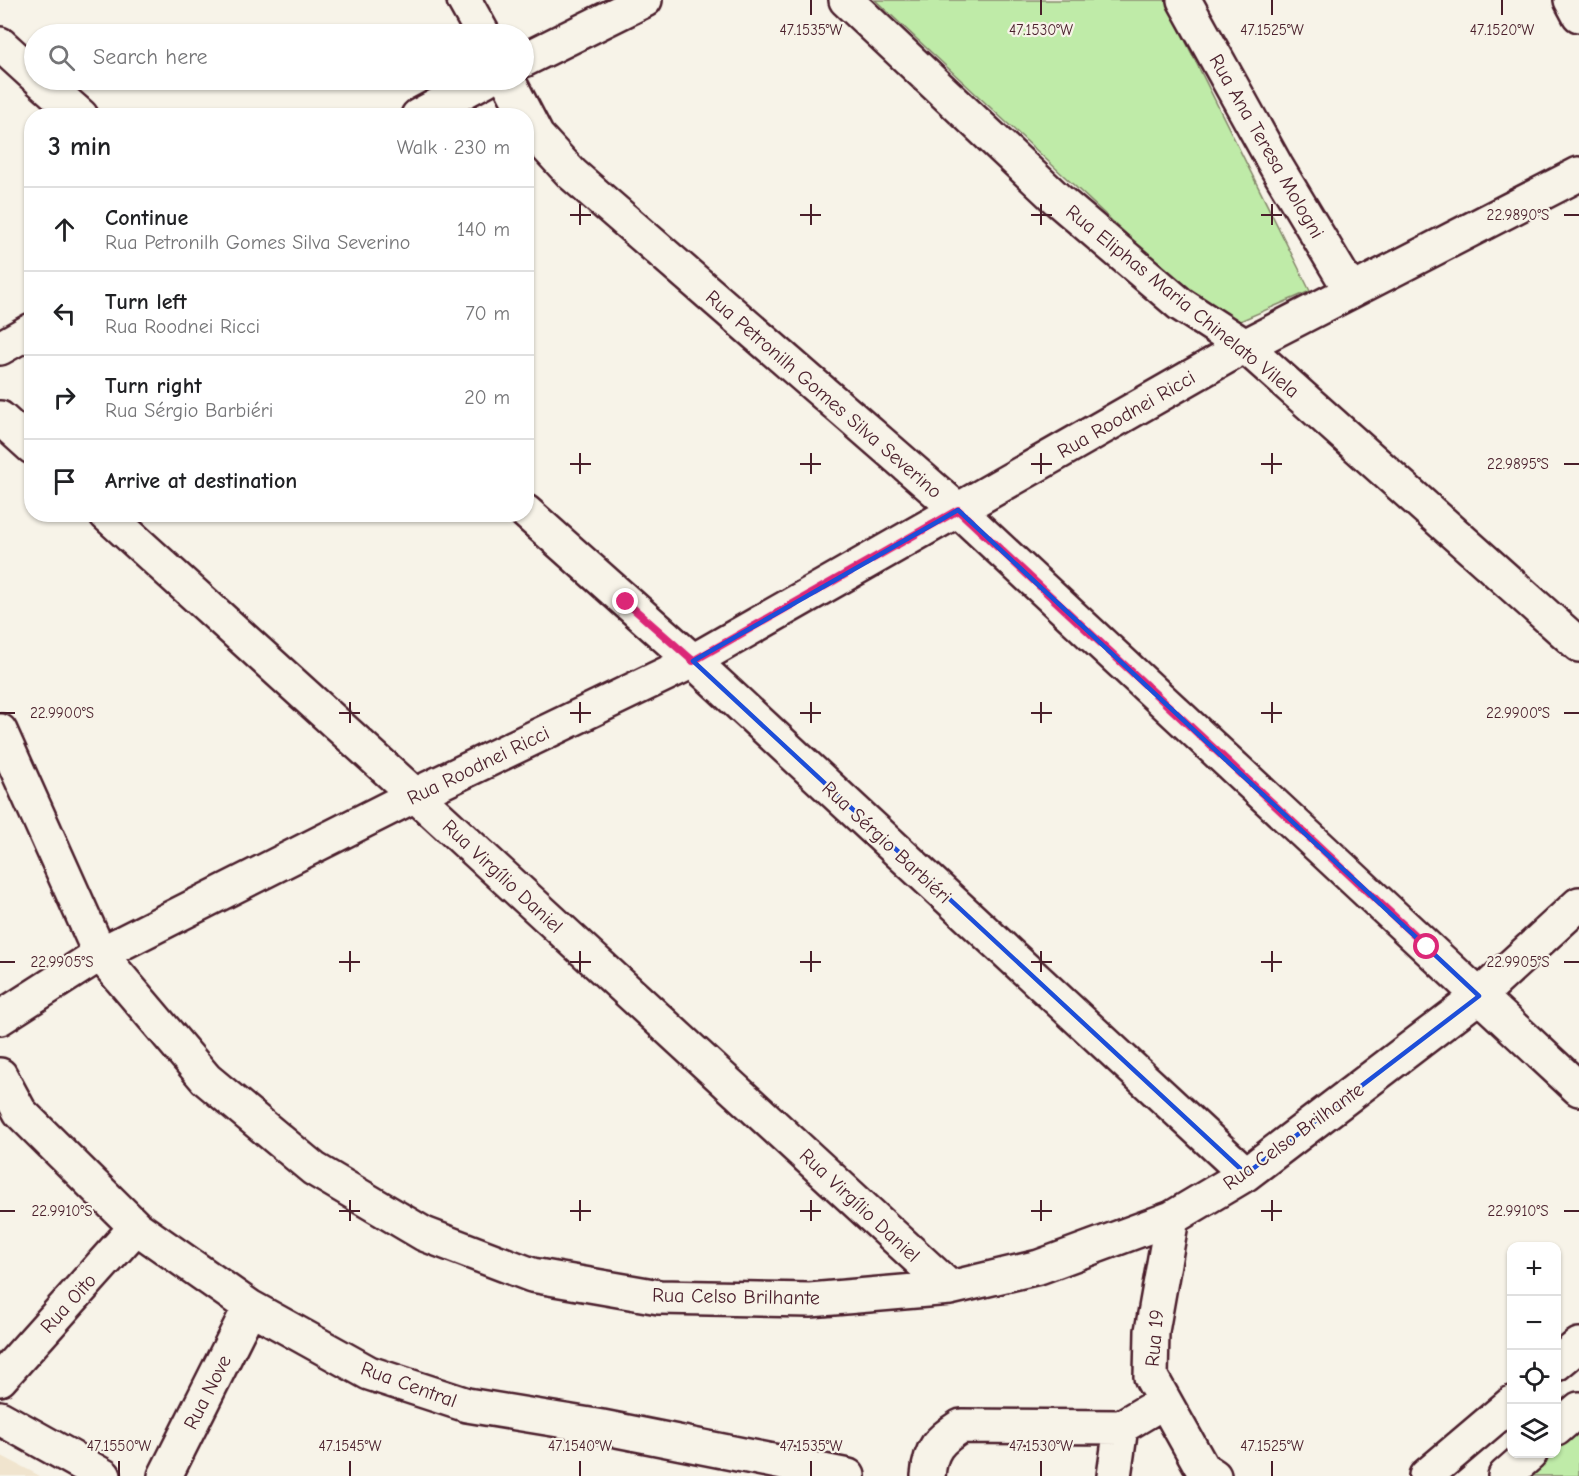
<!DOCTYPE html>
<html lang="en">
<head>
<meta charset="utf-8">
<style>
  :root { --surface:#fff; --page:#f6f6f6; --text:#202124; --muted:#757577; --line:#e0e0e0 }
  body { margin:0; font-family:"Comic Neue",sans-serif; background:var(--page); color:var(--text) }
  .controls { position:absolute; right:18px; bottom:18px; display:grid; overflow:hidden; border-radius:12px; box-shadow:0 2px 4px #0004 }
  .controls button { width:54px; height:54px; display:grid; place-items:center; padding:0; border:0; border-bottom:2px solid var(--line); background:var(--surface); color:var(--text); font:30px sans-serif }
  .stop { position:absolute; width:18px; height:18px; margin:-14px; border:4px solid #db2777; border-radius:50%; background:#fff }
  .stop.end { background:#db2777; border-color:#fff; box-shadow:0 2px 6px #0008 }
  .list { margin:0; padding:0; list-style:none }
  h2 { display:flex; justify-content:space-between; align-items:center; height:78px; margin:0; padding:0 24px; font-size:26px }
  h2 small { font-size:20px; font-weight:400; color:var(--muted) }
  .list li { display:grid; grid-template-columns:39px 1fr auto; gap:18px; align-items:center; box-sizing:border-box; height:84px; padding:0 24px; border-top:2px solid var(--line) }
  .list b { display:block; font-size:22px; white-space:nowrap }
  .list p { margin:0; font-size:20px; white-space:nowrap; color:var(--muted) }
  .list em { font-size:20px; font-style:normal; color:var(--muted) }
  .icon { flex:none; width:33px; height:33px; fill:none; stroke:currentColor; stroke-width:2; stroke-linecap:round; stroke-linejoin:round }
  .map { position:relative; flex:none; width:1579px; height:1476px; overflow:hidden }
  .search { position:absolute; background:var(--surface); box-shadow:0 2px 4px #0004; left:24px; top:24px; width:510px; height:66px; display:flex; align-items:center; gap:15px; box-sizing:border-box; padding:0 21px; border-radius:33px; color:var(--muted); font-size:22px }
  .panel { position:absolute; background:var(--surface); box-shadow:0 2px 4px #0004; left:24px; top:108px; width:510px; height:414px; border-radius:24px }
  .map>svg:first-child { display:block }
  .built { fill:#f0e4ce }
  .green { fill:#bfeba8; stroke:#84856a; stroke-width:1.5 }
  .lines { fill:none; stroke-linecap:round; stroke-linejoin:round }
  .minor-casing { stroke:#4a1f2b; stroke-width:38 }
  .minor { stroke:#f7f3e8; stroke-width:33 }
  .route { stroke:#db2777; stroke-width:8 }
  .marked { fill:none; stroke:#1d4ed8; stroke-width:4.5; stroke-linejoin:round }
  .ticks { fill:none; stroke:#4a1f2b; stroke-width:2 }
  .labels { text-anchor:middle; stroke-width:4.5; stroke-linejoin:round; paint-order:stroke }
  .street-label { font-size:20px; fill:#4a1f2b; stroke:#f7f3e8 }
  .ticks-label { font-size:15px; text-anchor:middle; fill:#4a1f2b; stroke:#f7f3e8; stroke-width:4.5; stroke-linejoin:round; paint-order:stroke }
</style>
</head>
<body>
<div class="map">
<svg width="1579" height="1476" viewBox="0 0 1579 1476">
  <rect width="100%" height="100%" fill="#f7f3e8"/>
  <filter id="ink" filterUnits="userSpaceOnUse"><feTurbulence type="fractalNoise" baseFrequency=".0167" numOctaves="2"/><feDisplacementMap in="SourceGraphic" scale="12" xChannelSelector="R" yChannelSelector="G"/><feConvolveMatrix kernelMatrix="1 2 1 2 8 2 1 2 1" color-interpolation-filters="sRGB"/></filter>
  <g filter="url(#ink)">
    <path class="built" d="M0,1455L40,1476H0Z"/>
    <path class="green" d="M875,0H1165L1310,291L1226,327Z
      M1579,1430V1476H1527L1553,1454H1556L1557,1450Z"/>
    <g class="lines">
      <g class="minor-casing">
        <path id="minor" d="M464,0L483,34
          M846,0L1057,199L1180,304L1245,346L1579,645
          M1184,0L1276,166L1351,291
          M1571,0L1579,15
          M0,44L34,75
          M524,60L645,0
          M40,80L81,116
          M508,80L537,136L572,174L958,510L1579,1089
          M418,116L485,80
          M0,348L32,330
          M0,418L32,447
          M526,512L693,661L1246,1174
          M106,514L415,795L950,1288
          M0,731L100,954L206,1079L314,1169L424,1234L532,1275L659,1297L810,1300L950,1288L1039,1267L1172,1218L1246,1174L1479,996L1579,904
          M0,1018L100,954L415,795L693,661L1245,346L1579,174
          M0,1075L20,1112L136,1227L250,1307L369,1373L467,1405L602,1427L848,1476
          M1172,1218L1152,1331L1151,1377L1202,1468L1214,1476
          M1556,1364L1579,1345
          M0,1379L136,1227
          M0,1418L104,1476
          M1556,1429L1579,1409
          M165,1476L250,1307
          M928,1476C930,1449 939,1440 961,1426L1121,1427L1163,1402
          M1114,1476L1121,1427
          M1426,1476L1512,1403
          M1505,1476L1530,1454"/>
      </g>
      <use href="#minor" class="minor"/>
    </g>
  </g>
  <g class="lines" filter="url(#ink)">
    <path class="route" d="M626,602L693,661L958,510L1427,947"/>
  </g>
  <path class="marked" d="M958,510L1479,996L1246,1174L693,661Z"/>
  <path class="ticks" d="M811,0V15M1041,0V15M1272,0V15M1502,0V15M580,204V225M811,204V225M1041,204V225M1272,204V225M570,215H591M800,215H821M1031,215H1052M1261,215H1282M1564,215H1579M580,453V474M811,453V474M1041,453V474M1272,453V474M570,464H591M800,464H821M1031,464H1052M1261,464H1282M1564,464H1579M350,702V723M580,702V723M811,702V723M1041,702V723M1272,702V723M0,713H15M339,713H360M570,713H591M800,713H821M1031,713H1052M1261,713H1282M1564,713H1579M350,951V972M580,951V972M811,951V972M1041,951V972M1272,951V972M0,962H15M339,962H360M570,962H591M800,962H821M1031,962H1052M1261,962H1282M1564,962H1579M350,1200V1221M580,1200V1221M811,1200V1221M1041,1200V1221M1272,1200V1221M0,1211H15M339,1211H360M570,1211H591M800,1211H821M1031,1211H1052M1261,1211H1282M1564,1211H1579M119,1461V1476M350,1461V1476M580,1461V1476M811,1461V1476M1041,1461V1476M1272,1461V1476"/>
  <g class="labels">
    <g class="street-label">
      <text transform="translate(1267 146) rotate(60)" y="7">Rua Ana Teresa Mologni</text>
      <text transform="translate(1183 301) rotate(39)" y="7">Rua Eliphas Maria Chinelato Vilela</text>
      <text transform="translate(824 394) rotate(41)" y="7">Rua Petronilh Gomes Silva Severino</text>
      <text transform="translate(1126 414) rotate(-30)" y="7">Rua Roodnei Ricci</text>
      <text transform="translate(478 765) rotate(-26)" y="7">Rua Roodnei Ricci</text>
      <text transform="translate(887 842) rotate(43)" y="7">Rua Sérgio Barbiéri</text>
      <text transform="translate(503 876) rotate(43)" y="7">Rua Virgílio Daniel</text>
      <text transform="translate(1293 1136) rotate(-36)" y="7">Rua Celso Brilhante</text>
      <text transform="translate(860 1205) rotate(43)" y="7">Rua Virgílio Daniel</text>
      <text transform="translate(736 1296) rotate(1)" y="7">Rua Celso Brilhante</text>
      <text transform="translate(68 1303) rotate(-48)" y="7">Rua Oito</text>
      <text transform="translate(1154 1338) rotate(-85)" y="7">Rua 19</text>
      <text transform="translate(409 1384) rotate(20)" y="7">Rua Central</text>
      <text transform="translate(207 1392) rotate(-63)" y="7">Rua Nove</text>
    </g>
  </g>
  <g class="ticks-label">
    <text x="811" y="35">47.1535°W</text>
    <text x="1041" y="35">47.1530°W</text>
    <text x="1272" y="35">47.1525°W</text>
    <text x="1502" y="35">47.1520°W</text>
    <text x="1518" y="220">22.9890°S</text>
    <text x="1518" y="469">22.9895°S</text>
    <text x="62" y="718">22.9900°S</text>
    <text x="1518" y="718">22.9900°S</text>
    <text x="62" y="967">22.9905°S</text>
    <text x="1518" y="967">22.9905°S</text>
    <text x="62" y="1216">22.9910°S</text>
    <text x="1518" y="1216">22.9910°S</text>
    <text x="119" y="1451">47.1550°W</text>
    <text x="350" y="1451">47.1545°W</text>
    <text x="580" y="1451">47.1540°W</text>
    <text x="811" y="1451">47.1535°W</text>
    <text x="1041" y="1451">47.1530°W</text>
    <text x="1272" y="1451">47.1525°W</text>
  </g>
</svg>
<div class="controls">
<button>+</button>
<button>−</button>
<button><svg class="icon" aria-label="locate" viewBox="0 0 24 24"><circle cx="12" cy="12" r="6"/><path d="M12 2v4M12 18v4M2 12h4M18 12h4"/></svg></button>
<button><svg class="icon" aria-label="layers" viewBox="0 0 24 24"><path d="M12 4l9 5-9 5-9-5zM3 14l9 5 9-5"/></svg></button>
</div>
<div class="stop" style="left:1427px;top:947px"></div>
<div class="stop end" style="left:626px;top:602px"></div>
<div class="search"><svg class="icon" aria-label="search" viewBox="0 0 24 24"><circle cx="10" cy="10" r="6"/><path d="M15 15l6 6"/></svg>Search here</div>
<section class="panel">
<h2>3 min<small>Walk · 230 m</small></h2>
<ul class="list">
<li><svg class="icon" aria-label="ahead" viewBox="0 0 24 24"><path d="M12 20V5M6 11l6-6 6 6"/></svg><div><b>Continue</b><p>Rua Petronilh Gomes Silva Severino</p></div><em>140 m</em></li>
<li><svg class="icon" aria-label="left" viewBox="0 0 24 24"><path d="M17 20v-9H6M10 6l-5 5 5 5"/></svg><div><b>Turn left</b><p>Rua Roodnei Ricci</p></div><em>70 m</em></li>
<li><svg class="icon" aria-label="right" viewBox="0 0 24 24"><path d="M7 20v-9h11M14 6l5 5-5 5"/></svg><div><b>Turn right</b><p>Rua Sérgio Barbiéri</p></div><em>20 m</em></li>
<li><svg class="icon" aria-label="arrive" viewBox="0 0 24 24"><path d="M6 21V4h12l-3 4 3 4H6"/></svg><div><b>Arrive at destination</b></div></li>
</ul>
</section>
</div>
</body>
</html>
